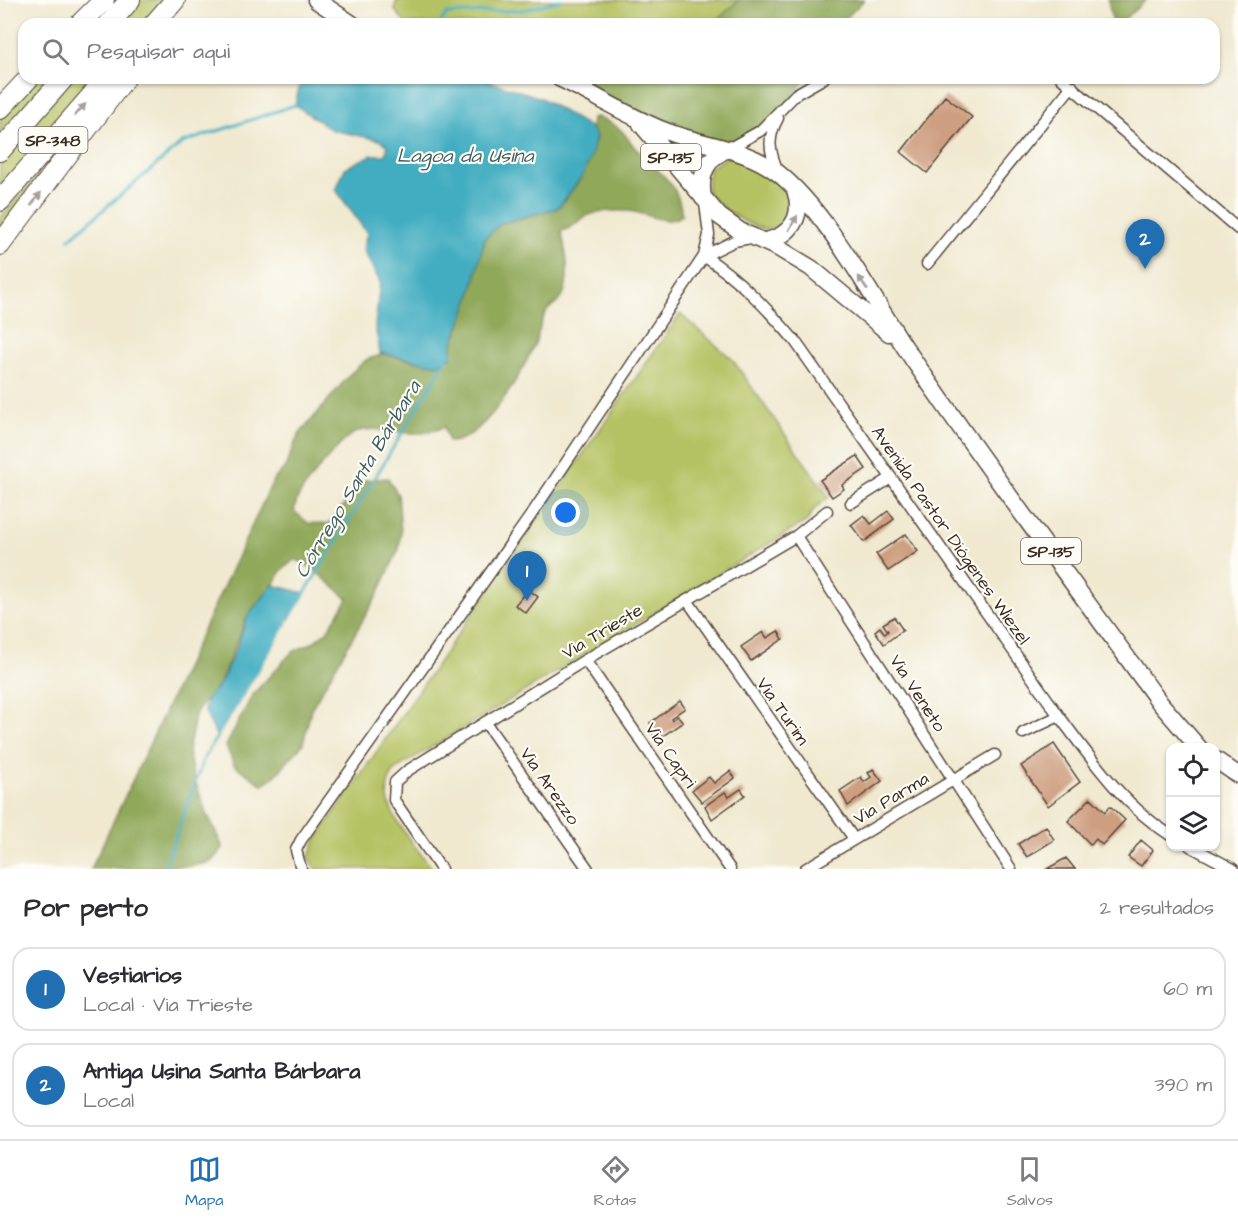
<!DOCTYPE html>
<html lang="pt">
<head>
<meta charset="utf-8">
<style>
  :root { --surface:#fff; --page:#f2f2f3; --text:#2b2b33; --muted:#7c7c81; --line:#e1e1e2; --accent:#1f6fb2 }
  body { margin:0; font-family:"Architects Daughter",sans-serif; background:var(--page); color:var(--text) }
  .controls { position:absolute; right:18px; bottom:18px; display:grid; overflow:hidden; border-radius:12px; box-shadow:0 2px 4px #0004 }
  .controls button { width:54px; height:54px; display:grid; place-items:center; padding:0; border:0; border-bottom:2px solid var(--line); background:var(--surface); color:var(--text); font:30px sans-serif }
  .you { position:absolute; left:566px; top:513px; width:21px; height:21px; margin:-15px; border:4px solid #fff; border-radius:50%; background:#1a73e8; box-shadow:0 0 0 9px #1a73e833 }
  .badge { display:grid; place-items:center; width:39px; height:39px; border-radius:50%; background:var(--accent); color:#fff; font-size:20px; font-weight:700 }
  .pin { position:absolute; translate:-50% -50px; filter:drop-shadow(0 2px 3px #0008) }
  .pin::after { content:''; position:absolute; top:32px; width:21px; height:18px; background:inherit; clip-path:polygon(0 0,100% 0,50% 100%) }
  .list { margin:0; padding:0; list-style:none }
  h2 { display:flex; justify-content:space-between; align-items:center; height:78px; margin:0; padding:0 24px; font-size:26px }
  h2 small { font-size:20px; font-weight:400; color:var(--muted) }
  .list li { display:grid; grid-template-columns:39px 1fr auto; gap:18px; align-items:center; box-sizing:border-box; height:84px; margin:0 12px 12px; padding:0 12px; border:2px solid var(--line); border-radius:18px }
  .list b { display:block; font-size:22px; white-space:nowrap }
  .list p { margin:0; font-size:20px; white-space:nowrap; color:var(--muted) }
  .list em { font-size:20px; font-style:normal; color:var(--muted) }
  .icon { flex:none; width:33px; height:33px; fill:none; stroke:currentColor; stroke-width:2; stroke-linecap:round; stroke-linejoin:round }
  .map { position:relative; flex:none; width:1238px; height:869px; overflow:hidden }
  .search { position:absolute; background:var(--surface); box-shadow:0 2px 4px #0004; left:18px; right:18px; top:18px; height:66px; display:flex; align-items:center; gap:15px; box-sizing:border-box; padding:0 21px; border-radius:18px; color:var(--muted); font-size:22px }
  .sheet { height:270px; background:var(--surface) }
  nav { display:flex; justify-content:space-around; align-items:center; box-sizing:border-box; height:84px; border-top:2px solid var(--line); background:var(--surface); font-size:16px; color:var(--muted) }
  nav a { display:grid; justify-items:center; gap:3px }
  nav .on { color:var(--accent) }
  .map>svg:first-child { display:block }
  .green { fill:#b5c264; stroke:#787641; stroke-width:1.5 }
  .forest { fill:#90a85a; stroke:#66693c; stroke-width:1.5 }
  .water { fill:#42adc1; stroke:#3e6c70; stroke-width:1.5 }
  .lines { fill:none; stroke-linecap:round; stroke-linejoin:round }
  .stream { stroke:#42adc1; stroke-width:3 }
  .building { fill:#ce9e81 }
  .street-casing { stroke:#564739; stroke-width:13 }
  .primary-casing { stroke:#564739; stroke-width:19 }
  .highway-casing { stroke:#564739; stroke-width:22 }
  .street { stroke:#fff; stroke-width:10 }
  .primary { stroke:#fff; stroke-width:16 }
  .highway { stroke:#fff; stroke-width:20 }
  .oneway { fill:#a79f9a }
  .labels { text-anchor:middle; stroke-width:4.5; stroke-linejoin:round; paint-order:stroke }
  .shield { fill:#fdfcf7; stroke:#75695f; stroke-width:1.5 }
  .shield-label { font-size:16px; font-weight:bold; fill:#3b2a1e }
  .street-label { font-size:18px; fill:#3b2a1e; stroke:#fdfcf7 }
  .water-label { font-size:20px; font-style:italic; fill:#3e5e5f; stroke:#fdfcf7 }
</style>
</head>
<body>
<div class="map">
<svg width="1238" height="869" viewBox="0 0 1238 869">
  <rect width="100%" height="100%" fill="#fdfcf7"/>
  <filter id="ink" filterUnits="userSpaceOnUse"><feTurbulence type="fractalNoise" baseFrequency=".0167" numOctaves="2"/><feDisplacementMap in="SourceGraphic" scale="12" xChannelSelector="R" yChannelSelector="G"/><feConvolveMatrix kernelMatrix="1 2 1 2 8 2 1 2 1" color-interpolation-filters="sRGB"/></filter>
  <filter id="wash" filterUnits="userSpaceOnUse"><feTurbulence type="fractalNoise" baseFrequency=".008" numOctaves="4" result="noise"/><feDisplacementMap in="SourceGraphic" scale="24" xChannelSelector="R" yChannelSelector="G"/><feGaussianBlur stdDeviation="1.35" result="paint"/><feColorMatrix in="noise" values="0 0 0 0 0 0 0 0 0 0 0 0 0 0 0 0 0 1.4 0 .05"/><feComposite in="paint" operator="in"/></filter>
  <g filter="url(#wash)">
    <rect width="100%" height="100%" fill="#f0e9d0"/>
    <path class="green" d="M139,0H165L144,24H118Z
      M397,0H739L713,24H406L394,9Z
      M34,78H48L0,134V115Z
      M72,78H97L0,190V161Z
      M729,156L756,166L788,190L791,212C788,218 784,224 778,227C757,237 720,206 707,192L709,168Z
      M39,174L41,179L0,233V218Z
      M680,314L732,359L829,497L815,508L807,521L397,768C367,798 414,843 432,869H315L309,857L316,839Z"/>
    <path class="forest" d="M739,0H864L840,24H713Z
      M1108,0H1146L1119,24H1113Z
      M559,78H806L782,110L728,149Z
      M597,117C629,129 622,136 642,155C663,176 678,183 682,215C665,228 647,212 628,211C616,210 595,211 585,217C576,222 572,229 561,231C566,249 571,276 563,295C560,302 552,305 547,311C540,320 539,335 534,346C521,374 483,442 449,442L444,427C409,442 390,424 359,431C345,434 308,481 300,494C297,499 295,506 294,511L308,523L328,524L365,480L388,478L398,495L401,531L399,549L378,594L311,709L303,744L276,775L263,785L234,765L226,746L253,694L292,652L312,643L327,631L348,599L312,568L295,559L281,571L273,585L248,615L220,683L196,712L188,751L192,771L204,807L223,848L211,862L191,866L91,869L273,481L285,467L298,436L351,373L366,360L383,354L418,362L452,346L470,298L485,238L501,223L558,208L581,178L596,137L591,128L592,118Z"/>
    <path class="water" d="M323,78H479L541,98L591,128L596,137L590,160L581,178L558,208L501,223L485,238L470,298L452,346V357L437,365L380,353L375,326L380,282L363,250L367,233L336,190L345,168L372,155H385L388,146L380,140L332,130L295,105L300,84Z
      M273,585L305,593L217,737L204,710L208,697L220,683L236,650L248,615Z"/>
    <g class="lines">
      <path class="stream" d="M441,21L447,14L524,10L561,0
        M69,239L182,143L298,104
        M292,614L447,359V355
        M251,681L288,620
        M228,719L248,686
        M164,869L204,758L224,725"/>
    </g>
    <g id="blocks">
      <path class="building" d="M945,96L972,117L927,173L901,152Z
        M857,456L866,469L842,485L844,489L832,497L820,480Z
        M888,511L894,519L864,542L851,525L864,515L871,524Z
        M906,534L918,551L888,571L876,554Z
        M528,589L538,597L526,613L515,605Z
        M894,617L903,630L884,644L875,631L880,627L885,634L888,631L883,624Z
        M778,631L783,639L751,661L741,647L763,632L767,638Z
        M680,701L685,708L671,718L672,720L678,716L683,722L657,740L649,729L652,727L650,723Z
        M1054,744L1080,782L1048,806L1021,766Z
        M873,769L882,781L848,806L840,791L861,777L864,782L871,777L868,773Z
        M730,771L735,778L702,802L692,790L709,777L714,783Z
        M741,789L745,795L712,819L705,806L725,792L729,797Z
        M1091,798L1105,812L1110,806L1125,820L1102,845L1096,839L1091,845L1068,821Z
        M1046,826L1054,840L1027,857L1018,844Z
        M1141,840L1153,850L1141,866L1128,857Z
        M1066,858L1075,869H1047Z"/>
    </g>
  </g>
  <g filter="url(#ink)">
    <use href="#blocks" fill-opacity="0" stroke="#564739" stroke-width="1.5"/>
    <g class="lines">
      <g class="street-casing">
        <path id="street" d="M1061,78L1238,229
          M778,118C767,138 769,151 778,171
          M728,149L760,131L796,94L824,78
          M704,256C740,280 767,308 795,341L1059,716C1092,760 1123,805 1170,835
          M704,256L734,241L751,238
          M927,264L1072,86
          M851,503L891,478
          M796,536L1011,869
          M687,600L854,839
          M585,660L730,869
          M485,722L588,869
          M1023,733L1059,716
          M1190,846L1233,869
          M301,869L296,850L301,840L531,515L704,256L709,235L705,203
          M441,869L394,800L395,782L407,771L585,660L796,536L827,511
          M805,869L995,755"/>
      </g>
      <g class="primary-casing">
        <path id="primary" d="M316,0L352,24
          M559,78C596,95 630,118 668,132C705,146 746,148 778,173C827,212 871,296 906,349C987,469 1075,585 1160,703L1199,748
          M641,124L719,216L740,231L778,248L811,268L889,333
          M703,198C699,175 706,158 728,149
          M765,241C792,236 804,215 795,190
          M1216,760L1238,775"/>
      </g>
      <g class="highway-casing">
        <path id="highway" d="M80,24L104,0
          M109,24L130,0
          M154,24L175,0
          M0,109L29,78
          M0,151L64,78
          M0,201L107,78
          M0,245L125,78"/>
      </g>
      <use href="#street" class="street"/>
      <use href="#primary" class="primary"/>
      <use href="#highway" class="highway"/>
    </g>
    <defs><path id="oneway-solid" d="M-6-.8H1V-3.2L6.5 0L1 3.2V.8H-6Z" transform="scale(1.5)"/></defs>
    <g class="oneway">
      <use href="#oneway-solid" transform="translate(80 110) rotate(-49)"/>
      <use href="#oneway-solid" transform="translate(36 199) rotate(-53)"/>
      <use href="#oneway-solid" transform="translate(793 223) rotate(-60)"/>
      <use href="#oneway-solid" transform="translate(863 283) rotate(-123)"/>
    </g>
  </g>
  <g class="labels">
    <g class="shield">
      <rect x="18.5" y="127" width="69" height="26" rx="4.5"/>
      <rect x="641" y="144" width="60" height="26" rx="4.5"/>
      <rect x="1021" y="538" width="60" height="26" rx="4.5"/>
    </g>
    <g class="shield-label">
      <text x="53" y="146">SP-348</text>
      <text x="671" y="163">SP-135</text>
      <text x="1051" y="557">SP-135</text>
    </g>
    <g class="street-label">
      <text transform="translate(951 535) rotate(55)" y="6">Avenida Pastor Diógenes Wiezel</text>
      <text transform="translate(602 631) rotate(-31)" y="6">Via Trieste</text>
      <text transform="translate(918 693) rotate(57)" y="6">Via Veneto</text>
      <text transform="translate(783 711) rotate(55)" y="6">Via Turim</text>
      <text transform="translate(671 755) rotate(55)" y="6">Via Capri</text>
      <text transform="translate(550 786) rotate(55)" y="6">Via Arezzo</text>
      <text transform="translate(891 798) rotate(-31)" y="6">Via Parma</text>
    </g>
    <g class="water-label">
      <text x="465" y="162">Lagoa da Usina</text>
      <text transform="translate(357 479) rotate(-59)" y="7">Córrego Santa Bárbara</text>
    </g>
  </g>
</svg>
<div class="controls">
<button><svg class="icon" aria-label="locate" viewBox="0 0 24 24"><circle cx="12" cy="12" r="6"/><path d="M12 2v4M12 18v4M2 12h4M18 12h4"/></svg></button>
<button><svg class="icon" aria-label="layers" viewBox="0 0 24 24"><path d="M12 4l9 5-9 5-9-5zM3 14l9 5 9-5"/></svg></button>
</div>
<div class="you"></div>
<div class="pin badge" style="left:527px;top:601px">1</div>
<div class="pin badge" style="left:1145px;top:269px">2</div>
<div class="search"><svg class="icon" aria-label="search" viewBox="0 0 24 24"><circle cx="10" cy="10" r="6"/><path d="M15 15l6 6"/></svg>Pesquisar aqui</div>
</div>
<section class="sheet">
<h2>Por perto<small>2 resultados</small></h2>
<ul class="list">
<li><span class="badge">1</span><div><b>Vestiarios</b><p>Local · Via Trieste</p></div><em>60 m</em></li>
<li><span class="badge">2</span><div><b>Antiga Usina Santa Bárbara</b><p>Local</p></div><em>390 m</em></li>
</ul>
</section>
<nav>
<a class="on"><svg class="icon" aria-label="map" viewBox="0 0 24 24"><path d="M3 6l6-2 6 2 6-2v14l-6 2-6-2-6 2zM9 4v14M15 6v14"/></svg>Mapa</a>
<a><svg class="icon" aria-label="directions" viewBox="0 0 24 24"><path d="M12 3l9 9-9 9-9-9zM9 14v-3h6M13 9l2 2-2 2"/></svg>Rotas</a>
<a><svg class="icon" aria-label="saved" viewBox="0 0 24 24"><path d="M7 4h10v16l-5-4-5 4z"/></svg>Salvos</a>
</nav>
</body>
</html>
